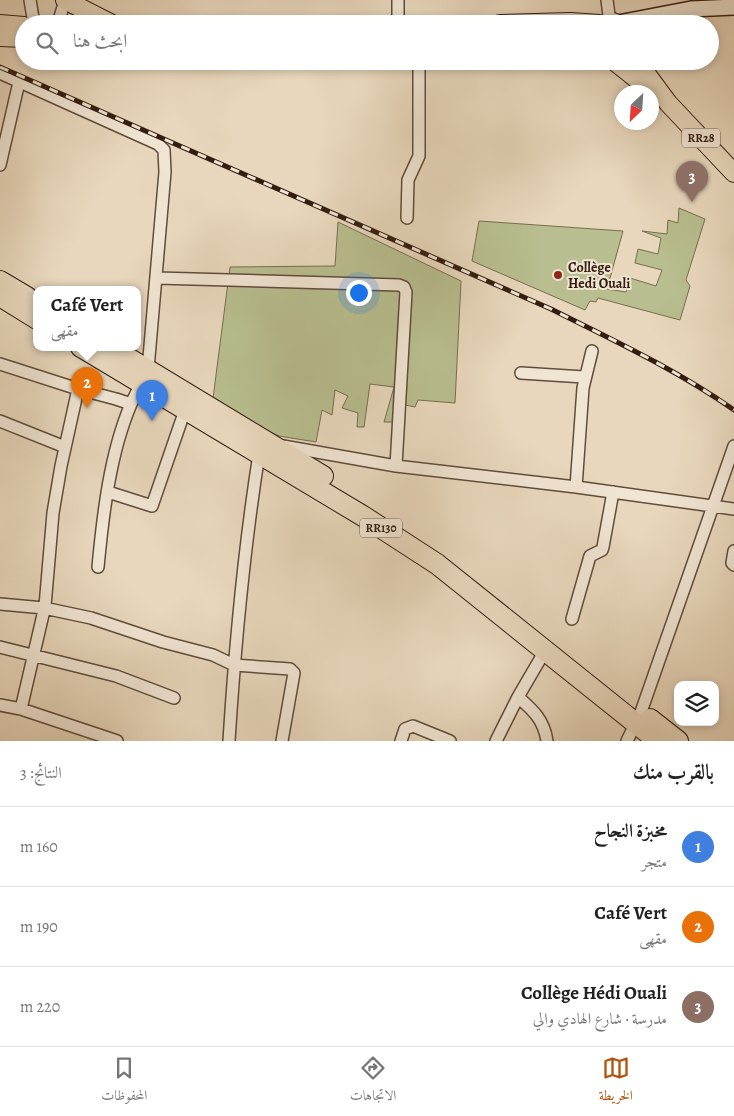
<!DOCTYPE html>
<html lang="ar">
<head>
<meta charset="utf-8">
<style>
  :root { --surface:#fff; --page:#f2f2f2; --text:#222; --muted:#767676; --line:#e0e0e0; --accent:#b45309 }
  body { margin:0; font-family:Alegreya,Amiri,serif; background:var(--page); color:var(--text); direction:rtl }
  .controls { position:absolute; right:15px; bottom:15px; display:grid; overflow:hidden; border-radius:10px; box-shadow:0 2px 8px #0003 }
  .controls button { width:45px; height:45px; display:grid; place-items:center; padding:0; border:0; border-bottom:1px solid var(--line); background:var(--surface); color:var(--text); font:25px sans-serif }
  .compass { position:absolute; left:614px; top:85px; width:45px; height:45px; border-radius:50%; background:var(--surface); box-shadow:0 2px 8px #0003; rotate:205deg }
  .you { position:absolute; left:358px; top:292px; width:18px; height:18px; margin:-12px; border:4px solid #fff; border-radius:50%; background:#1a73e8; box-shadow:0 0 0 8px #1a73e833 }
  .badge { display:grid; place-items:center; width:32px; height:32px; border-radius:50%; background:var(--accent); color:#fff; font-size:16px; font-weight:700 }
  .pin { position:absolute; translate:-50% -41px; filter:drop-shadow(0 1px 2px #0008) }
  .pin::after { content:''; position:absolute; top:26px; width:18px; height:15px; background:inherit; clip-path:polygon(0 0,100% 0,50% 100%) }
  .popup { position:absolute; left:33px; top:286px; width:108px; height:65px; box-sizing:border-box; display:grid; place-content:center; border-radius:10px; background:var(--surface); filter:drop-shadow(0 1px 4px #0005); font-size:16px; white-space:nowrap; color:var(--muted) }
  .popup b { font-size:19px; color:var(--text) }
  .popup::after { content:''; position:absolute; left:50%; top:100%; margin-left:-10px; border:10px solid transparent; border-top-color:var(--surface) }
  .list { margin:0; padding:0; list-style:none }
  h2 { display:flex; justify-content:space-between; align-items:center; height:65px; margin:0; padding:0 20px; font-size:21px }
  h2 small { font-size:16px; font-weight:400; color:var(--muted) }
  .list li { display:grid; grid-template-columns:32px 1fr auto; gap:15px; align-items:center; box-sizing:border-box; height:80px; padding:0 20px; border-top:1px solid var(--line) }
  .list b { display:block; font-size:19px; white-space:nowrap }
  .list p { margin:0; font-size:16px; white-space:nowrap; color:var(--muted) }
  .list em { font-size:16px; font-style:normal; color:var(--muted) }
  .icon { flex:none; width:28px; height:28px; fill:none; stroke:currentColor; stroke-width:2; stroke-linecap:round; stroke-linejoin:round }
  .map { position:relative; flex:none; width:734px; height:741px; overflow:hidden; direction:ltr }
  .search { position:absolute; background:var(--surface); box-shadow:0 2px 8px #0003; left:15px; right:15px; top:15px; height:55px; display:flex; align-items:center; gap:12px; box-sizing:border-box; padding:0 18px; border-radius:28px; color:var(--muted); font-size:19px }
  .sheet { height:305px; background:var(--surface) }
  nav { display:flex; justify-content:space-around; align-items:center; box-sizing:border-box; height:70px; border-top:1px solid var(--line); background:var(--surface); font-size:14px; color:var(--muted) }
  nav a { display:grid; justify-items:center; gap:2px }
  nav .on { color:var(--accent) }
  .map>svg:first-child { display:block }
  .green { fill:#b8be8f; stroke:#766e50 }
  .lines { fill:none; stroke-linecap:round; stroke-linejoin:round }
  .street-casing { stroke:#604c3c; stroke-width:14 }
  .secondary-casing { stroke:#331d11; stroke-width:18 }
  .primary-casing { stroke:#331d11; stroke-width:20 }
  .highway-casing { stroke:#331d11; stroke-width:22 }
  .street { stroke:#f0e5d3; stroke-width:11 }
  .secondary { stroke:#f0e5d3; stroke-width:15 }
  .primary { stroke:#e8d7bc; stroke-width:18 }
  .highway { stroke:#e8d7bc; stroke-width:20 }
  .rail-casing { stroke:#331d11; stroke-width:5 }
  .rail { stroke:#f0e5d3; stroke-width:3; stroke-dasharray:9; stroke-linecap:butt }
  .poi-dot { fill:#8f2418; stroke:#f0e5d3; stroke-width:2 }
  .labels { text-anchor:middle; stroke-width:4; stroke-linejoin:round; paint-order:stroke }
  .shield { fill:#f0e5d3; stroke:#6c594b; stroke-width:1 }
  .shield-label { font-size:12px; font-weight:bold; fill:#331d11 }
  .poi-label { font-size:14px; font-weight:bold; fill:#331d11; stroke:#f0e5d3; text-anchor:start }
</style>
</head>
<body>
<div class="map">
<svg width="734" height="741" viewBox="0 0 734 741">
  <rect width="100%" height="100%" fill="#e8d7bc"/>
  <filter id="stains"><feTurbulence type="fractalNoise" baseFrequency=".004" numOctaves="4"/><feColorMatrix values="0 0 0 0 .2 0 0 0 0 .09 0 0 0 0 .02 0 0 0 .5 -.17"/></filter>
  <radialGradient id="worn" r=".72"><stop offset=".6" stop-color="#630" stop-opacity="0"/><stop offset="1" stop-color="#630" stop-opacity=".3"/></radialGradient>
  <path class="green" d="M679,208L705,219L686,280L690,286L680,320L598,298L596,302L590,301L585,310L472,261L479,221L623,231L607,289L626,292L630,278L656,286L662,270L635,263L638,249L658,254L661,238L642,231L667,234L668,220L678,223Z
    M338,222L461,281L455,403L418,400L415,407L405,405L404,422H384L394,387L370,384L364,427H357L358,413L342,408L348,396L335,390L332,415L322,410L316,442L279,436L212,406L230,267L335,266Z"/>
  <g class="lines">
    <g class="street-casing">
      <path id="street" d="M30,0L34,24
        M607,0L610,23
        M58,24L65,0
        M398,24V0
        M0,73L158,144L164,150L165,172L148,369L131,404L116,399L78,389L0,364
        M0,165L19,82
        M407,218L408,180L419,156V61
        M157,278C237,281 318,282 399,285L404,287L406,292L396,466
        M521,373L584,377
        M0,421L65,447
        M283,446L396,466L576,487L734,509
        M576,487L583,388L592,351
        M108,492L152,506L185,410
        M734,551L732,563L734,565
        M98,567C103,514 110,453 131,404
        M0,604L44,608L91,618L163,642L213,655L234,665L290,669L294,673L282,741
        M572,619L590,556L602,550L603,547L613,492
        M0,647L116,676L174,698
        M518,697C533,710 544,720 547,741
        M0,705L21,709L117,741
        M21,709L45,606L53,513L61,466L78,389
        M229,741C235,645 244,549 259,454L261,450
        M401,741L405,729L413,726L450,741
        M496,741L518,697L546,649
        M627,741L641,712L734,446"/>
    </g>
    <g class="secondary-casing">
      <path id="secondary" d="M618,23L691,9L734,7"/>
    </g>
    <g class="primary-casing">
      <path id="primary" d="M65,0L112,24
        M0,24L24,26
        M500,24L571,22L599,24
        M606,24L613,22L618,24
        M0,37L24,38
        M614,61L653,92
        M637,61L668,103L734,173"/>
    </g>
    <g class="highway-casing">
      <path id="highway" d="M0,281L27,297
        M0,296L37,319
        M81,347L363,516L437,564L658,741
        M110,347L323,476
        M650,719L678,741"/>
    </g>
    <use href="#street" class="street"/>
    <use href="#secondary" class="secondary"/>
    <use href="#primary" class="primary"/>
    <use href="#highway" class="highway"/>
    <g class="rail-casing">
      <path id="rail" d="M0,67L551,309C613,340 677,370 734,410"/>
    </g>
    <use href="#rail" class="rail"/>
  </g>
  <circle class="poi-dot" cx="558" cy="275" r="5"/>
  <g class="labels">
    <g class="shield">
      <rect x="682" y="128.5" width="38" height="19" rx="4"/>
      <rect x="360" y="518.5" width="42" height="19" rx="4"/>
    </g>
    <g class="shield-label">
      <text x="701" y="142">RR28</text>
      <text x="381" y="532">RR130</text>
    </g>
    <g class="poi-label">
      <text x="568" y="272">Collège<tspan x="568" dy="16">Hedi Ouali</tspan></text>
    </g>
  </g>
  <rect width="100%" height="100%" filter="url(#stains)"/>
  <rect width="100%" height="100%" fill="url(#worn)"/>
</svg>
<div class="controls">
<button><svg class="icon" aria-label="layers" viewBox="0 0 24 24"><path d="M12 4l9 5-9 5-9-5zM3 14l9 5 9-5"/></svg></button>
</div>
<svg class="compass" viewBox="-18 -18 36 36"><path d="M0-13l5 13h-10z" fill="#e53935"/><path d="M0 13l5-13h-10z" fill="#767676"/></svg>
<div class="you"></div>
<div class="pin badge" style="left:152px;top:421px;background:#3f7fe0">1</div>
<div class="pin badge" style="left:87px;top:408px;background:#e8710a">2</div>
<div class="popup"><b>Café Vert</b>مقهى</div>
<div class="pin badge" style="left:692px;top:202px;background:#8d6e63">3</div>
<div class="search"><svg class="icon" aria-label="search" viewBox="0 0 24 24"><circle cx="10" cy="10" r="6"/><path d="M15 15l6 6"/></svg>ابحث هنا</div>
</div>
<section class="sheet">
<h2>بالقرب منك<small>النتائج: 3</small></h2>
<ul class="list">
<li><span class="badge" style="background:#3f7fe0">1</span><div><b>مخبزة النجاح</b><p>متجر</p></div><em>160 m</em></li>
<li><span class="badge" style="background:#e8710a">2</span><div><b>Café Vert</b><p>مقهى</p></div><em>190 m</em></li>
<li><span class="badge" style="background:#8d6e63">3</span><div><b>Collège Hédi Ouali</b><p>مدرسة · شارع الهادي والي</p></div><em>220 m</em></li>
</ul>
</section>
<nav>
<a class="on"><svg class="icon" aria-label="map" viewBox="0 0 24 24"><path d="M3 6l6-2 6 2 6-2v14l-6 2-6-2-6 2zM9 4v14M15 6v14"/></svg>الخريطة</a>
<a><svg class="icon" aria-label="directions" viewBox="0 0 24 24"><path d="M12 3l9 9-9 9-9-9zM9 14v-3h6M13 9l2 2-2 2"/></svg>الاتجاهات</a>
<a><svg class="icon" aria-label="saved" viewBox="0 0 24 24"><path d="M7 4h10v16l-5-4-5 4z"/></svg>المحفوظات</a>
</nav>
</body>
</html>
